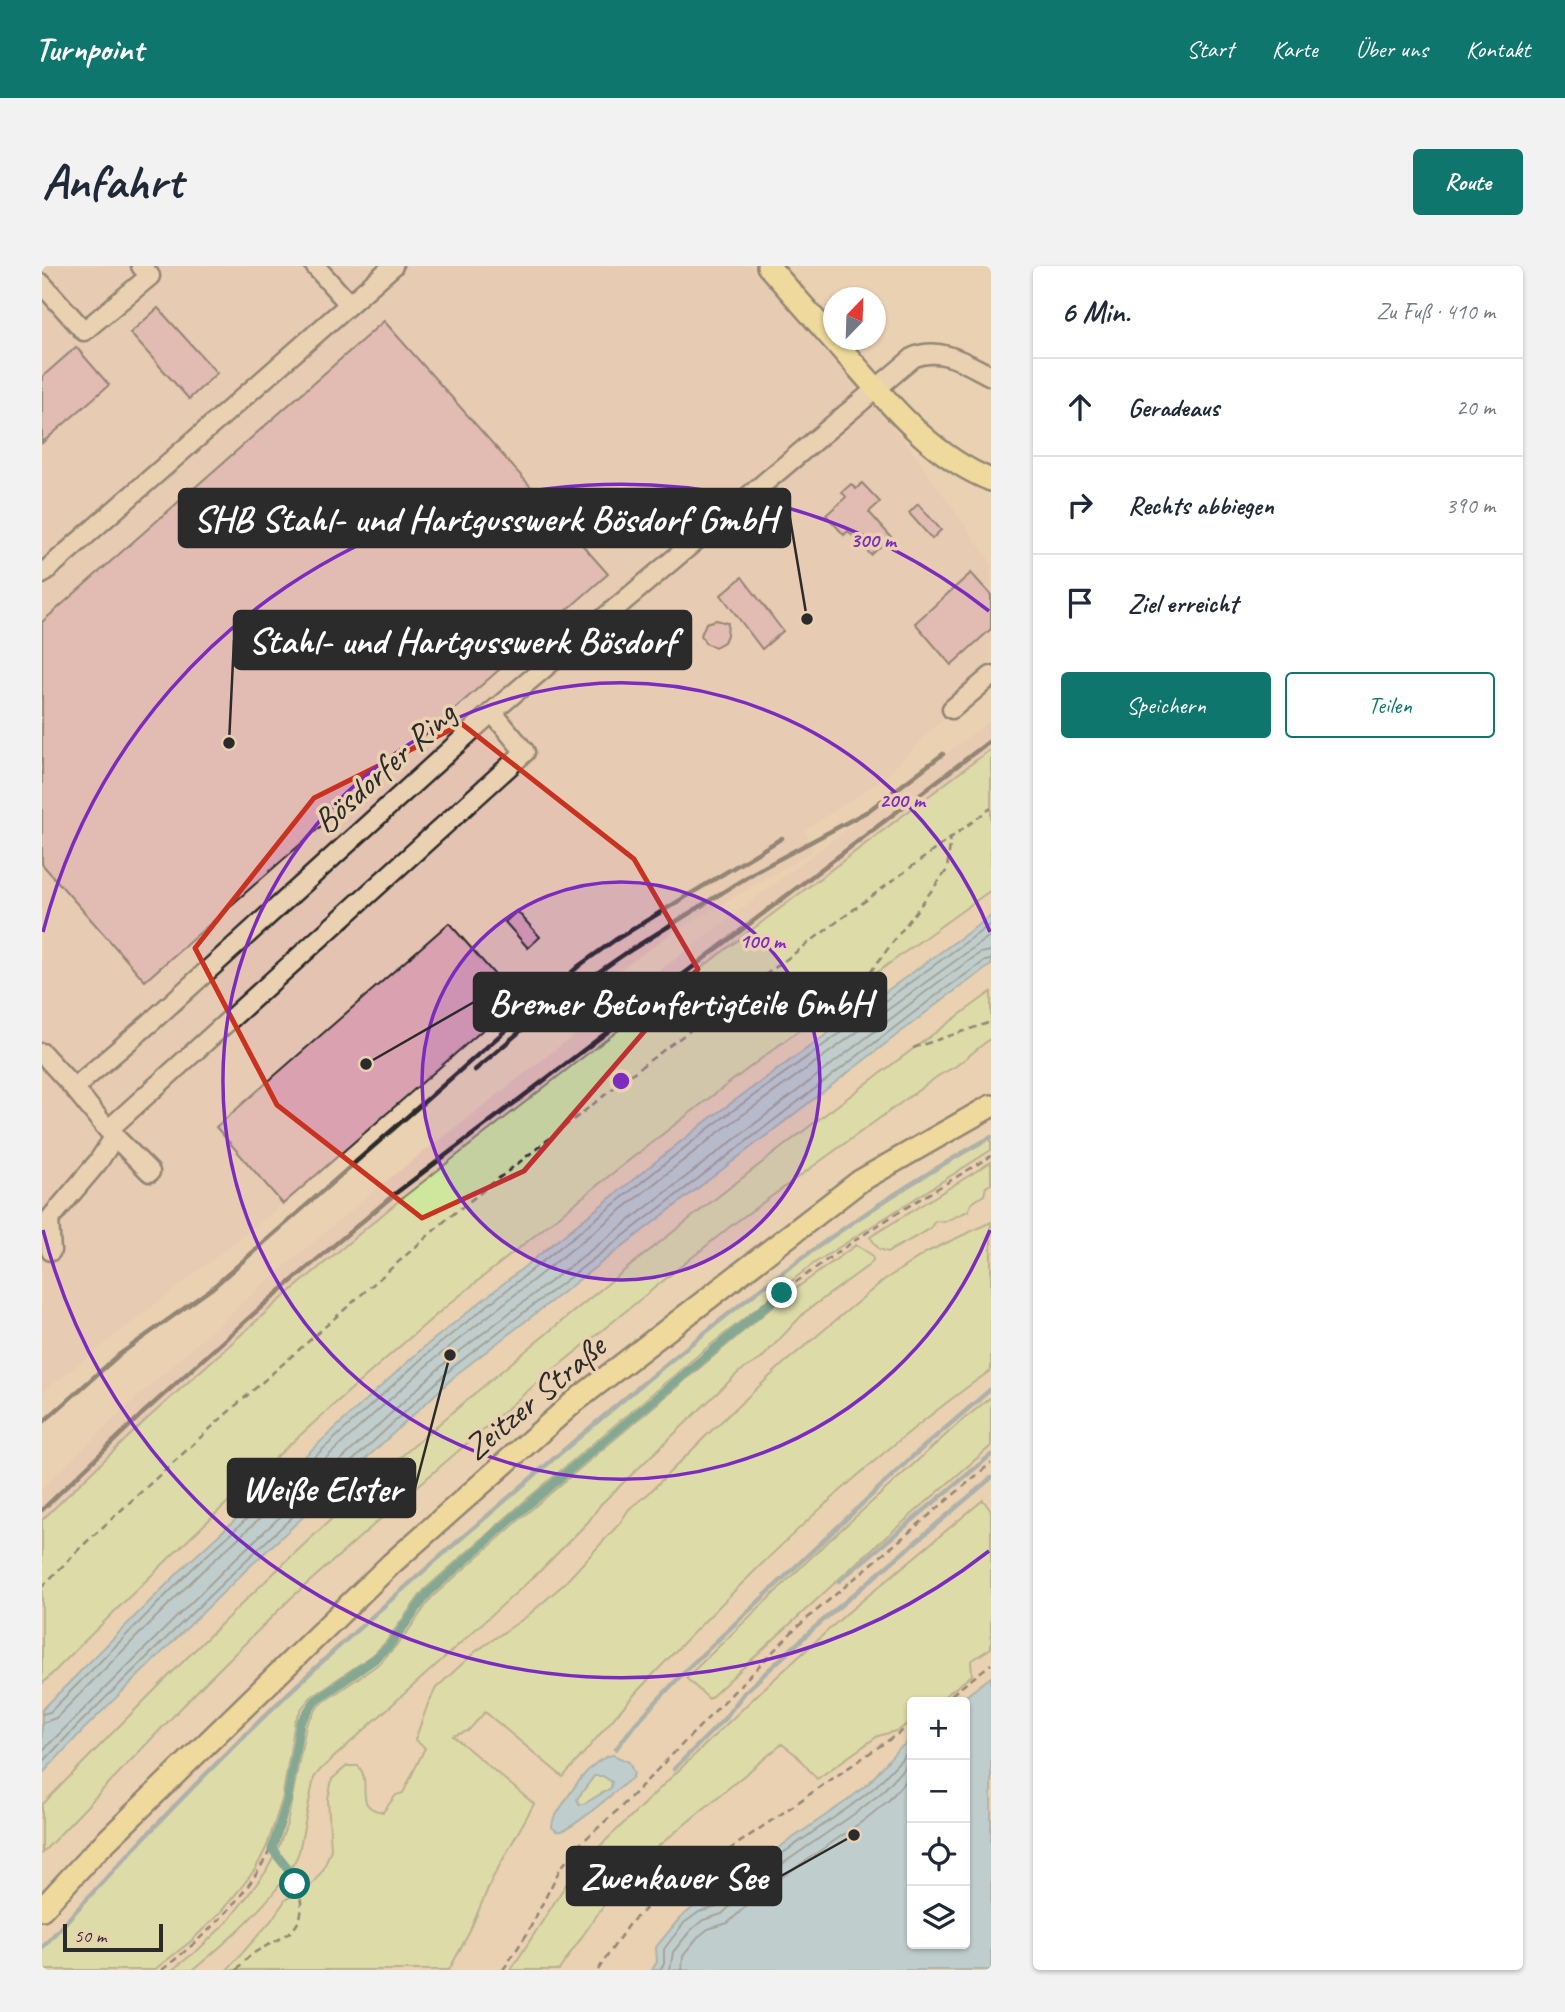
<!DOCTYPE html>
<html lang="de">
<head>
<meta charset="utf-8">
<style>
  :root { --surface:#fff; --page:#f2f2f3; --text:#1f2937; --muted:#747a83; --line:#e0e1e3; --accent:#0f766e }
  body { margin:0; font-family:Caveat,sans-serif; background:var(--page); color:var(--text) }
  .controls { position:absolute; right:21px; bottom:21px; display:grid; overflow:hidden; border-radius:7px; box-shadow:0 2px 5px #0004 }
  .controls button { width:63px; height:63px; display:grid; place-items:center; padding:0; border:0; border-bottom:2px solid var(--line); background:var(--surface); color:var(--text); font:35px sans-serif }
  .compass { position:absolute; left:781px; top:21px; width:63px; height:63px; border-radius:50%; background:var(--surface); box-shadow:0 2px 5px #0004; rotate:23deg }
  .scale { position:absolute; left:21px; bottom:18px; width:100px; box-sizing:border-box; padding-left:7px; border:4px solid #2b2b2b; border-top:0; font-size:19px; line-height:24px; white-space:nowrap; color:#2b2b2b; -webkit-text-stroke:5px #ead1b2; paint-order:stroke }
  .stop { position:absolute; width:21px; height:21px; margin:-16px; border:5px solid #0f766e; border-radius:50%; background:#fff }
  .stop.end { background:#0f766e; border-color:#fff; box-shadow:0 2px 7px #0008 }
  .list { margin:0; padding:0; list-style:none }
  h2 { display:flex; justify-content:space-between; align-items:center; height:91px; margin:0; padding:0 28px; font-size:30px }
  h2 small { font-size:23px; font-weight:400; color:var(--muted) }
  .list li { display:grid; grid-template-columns:46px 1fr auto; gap:21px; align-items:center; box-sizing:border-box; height:98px; padding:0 28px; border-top:2px solid var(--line) }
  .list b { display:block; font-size:26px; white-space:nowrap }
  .list em { font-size:23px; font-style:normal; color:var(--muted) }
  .actions { display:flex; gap:14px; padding:21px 28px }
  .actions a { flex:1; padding:16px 0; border:2px solid var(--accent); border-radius:7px; text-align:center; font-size:24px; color:var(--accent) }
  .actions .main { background:var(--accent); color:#fff }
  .icon { flex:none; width:38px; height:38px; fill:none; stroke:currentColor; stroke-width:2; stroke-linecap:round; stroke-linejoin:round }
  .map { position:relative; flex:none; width:949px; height:1704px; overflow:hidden; border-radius:7px }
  header { display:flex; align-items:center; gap:42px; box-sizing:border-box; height:98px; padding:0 35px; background:var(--accent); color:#fff }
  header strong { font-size:33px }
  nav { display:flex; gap:38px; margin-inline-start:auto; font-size:24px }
  .intro { display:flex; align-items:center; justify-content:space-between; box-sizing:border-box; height:168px; padding:0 42px }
  h1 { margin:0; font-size:49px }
  .button { padding:18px 32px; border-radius:7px; background:var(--accent); color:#fff; font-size:24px; font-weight:700 }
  main { display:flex; gap:42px; padding:0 42px }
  aside { flex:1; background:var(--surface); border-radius:7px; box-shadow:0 2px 5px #0004 }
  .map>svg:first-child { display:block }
  .built { fill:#e5c3b2 }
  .green { fill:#cfe79c; stroke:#7d8964; stroke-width:2 }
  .water { fill:#8dcbee; stroke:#668ba0; stroke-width:2; fill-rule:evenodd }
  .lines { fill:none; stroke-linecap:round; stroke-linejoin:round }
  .shore { stroke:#526b79; stroke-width:2 }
  .stream { stroke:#668ba0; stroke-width:4.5 }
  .building { fill:#daa1b1; stroke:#2b2b2b; stroke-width:2 }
  .minor-casing { stroke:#2b2b2b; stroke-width:23 }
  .major-casing { stroke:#2b2b2b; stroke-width:26 }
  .path { stroke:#2b2b2b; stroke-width:2.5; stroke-dasharray:7 5; stroke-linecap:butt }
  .minor { stroke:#ead1b2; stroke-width:18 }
  .major { stroke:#f6e381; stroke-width:21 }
  .rail { stroke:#2b2b2b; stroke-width:4.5 }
  .route { stroke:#0f766e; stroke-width:9 }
  .marked { fill:none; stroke:#c8321e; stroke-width:5; stroke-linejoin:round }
  .ring { fill:none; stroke:#7b2cbf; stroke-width:3.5 }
  .labels { text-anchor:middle; stroke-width:7; stroke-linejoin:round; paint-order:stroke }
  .street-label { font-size:35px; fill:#2b2b2b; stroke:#ead1b2 }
  .centre { fill:#7b2cbf; stroke:#ead1b2; stroke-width:3.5 }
  .ring-label { font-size:21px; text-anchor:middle; font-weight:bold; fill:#7b2cbf; stroke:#ead1b2; stroke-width:7; stroke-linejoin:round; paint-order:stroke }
  .leader { fill:none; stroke:#2b2b2b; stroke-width:2.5 }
  .callout-dot { fill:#2b2b2b; stroke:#ead1b2; stroke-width:2.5 }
  .callout { fill:#2b2b2b; stroke:#2b2b2b; stroke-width:2.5 }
  .callout-label { font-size:37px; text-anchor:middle; font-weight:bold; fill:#fff }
</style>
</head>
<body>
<header>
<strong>Turnpoint</strong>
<nav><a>Start</a><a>Karte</a><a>Über uns</a><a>Kontakt</a></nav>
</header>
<div class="intro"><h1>Anfahrt</h1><a class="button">Route</a></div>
<main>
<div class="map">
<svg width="949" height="1704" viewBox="0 0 949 1704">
  <rect width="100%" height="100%" fill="#ead1b2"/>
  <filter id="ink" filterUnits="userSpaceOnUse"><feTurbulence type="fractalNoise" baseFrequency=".0143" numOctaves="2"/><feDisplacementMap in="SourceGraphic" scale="14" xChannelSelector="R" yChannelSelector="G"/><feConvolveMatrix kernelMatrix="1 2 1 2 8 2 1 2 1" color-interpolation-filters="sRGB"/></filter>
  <g filter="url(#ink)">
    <path class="built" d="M0,0H709L871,186L949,297V410L910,443L843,511L763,564L771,585L630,667L490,766L474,734L241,938L0,1127Z
      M949,454V483L536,795L359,933L231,1040L105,1153L0,1254V1222L89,1137L216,1023L344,915L522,777Z"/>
    <path class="green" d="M949,483V624C795,734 644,847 497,966C460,996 422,1025 386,1056C252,1171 124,1292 0,1418V1254L105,1153L231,1040L359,933L536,795Z
      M949,726V772L914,800L896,810L690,959L489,1122L370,1225L249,1332L163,1417L0,1587V1539C107,1429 214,1320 328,1218C526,1043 735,881 949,726Z
      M949,871V884L771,998L661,1085L485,1233L382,1324L343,1377L331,1389L269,1431L260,1442L253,1455L240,1534L225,1580L214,1602L198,1623L178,1647L148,1676L112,1704H0V1682C86,1587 174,1494 268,1407C346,1334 428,1265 509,1195C647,1077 789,958 949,871Z
      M949,896V918L944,921L942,929L930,937L926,945L902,956L893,955L888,963L846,986L837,983L828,971Z
      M949,956V1104C822,1194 712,1302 605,1415C576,1445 550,1479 521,1511L443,1446L426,1465L411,1470L492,1538L450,1613L427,1667L407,1704H185L229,1655L244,1633L266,1623L281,1604L289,1583L286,1533L290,1513L305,1500H316C332,1517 309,1541 341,1546L354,1529L361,1527L383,1482L373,1474L386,1438L394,1422L433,1386L484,1351L521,1319L578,1257L587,1243L606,1228L666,1168L740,1099L842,1014L885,986Z
      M814,979L830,989L831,994L827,999L763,1046L719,1093L697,1106L559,1238L546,1256L497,1306L279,1503L272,1512L257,1586C241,1627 185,1676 151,1704H130L156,1684L186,1655L223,1607L235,1585L245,1558L264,1459L277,1439L338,1397L361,1372L390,1331L492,1241L742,1031Z
      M949,1131V1180L822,1290L667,1433L644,1412L780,1281L917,1157Z
      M941,1234L949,1245V1382L929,1395L930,1409L895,1436H870V1454L857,1464L836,1470L775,1513L753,1488L740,1478L585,1606L558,1580L718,1426L804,1348Z
      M552,1510H561L570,1516L569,1522L542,1538H537L535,1533Z
      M547,1588L577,1617L517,1704H469L523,1620Z"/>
    <path class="water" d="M949,650V699L904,731L416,1107L205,1303L42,1463L0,1508V1444L146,1297L381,1082L667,853Z
      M949,1411V1704H610L615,1696L614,1681L637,1653L654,1639L671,1635L703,1605L806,1534L828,1516L855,1484L870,1473V1678H923V1436H916Z
      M571,1489L587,1496L592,1508L590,1512C575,1523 533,1562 519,1565C514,1566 513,1564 510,1561L511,1554C524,1534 546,1493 571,1489ZM552,1510H561L570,1516L569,1522L542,1538H537L535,1533Z"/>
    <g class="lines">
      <path class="shore" d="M0,1448L8,1446L151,1302L386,1087L671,859L949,658
        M0,1457L14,1452L157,1308L391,1094L677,866L949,669
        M0,1485L194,1292L405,1095L894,718L938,687L949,685
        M0,1497L37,1458L200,1298L411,1101L900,725L943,695L949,694
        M618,1704L622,1698V1683L642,1657L657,1646L675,1641L708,1610L810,1539L833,1521L870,1482
        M628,1704L631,1686L649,1664L661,1654L680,1648L713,1617L815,1546L839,1527L870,1493
        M640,1704L641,1690L656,1671L666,1663L686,1657L720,1625L821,1555L847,1534L870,1507"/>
      <path class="stream" d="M797,1315L949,1189
        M574,1483L593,1458L646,1402L871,1190L949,1123
        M632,1503L682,1453L703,1426L772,1362L949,1212
        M0,1682C86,1587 174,1494 268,1407C346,1334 428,1265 509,1195C647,1077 789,958 949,871"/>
    </g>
    <path class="building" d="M116,42L175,107L147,133L88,67Z
      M342,55L566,308L103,715L0,598V356Z
      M34,81L67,119L0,177V111Z
      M820,217L838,236L827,246L849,271L829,289L806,265L802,269L784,249L804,231L800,226L809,218L814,223Z
      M876,238L899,264L890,273L867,247Z
      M929,307L949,329V363L909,399L873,357Z
      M700,311L741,365L720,383L679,329Z
      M674,354L686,357L685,369L682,376L673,381L663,377L659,369L664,357Z
      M475,645L498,671L486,682L463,656Z
      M407,657L475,734L241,938L174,861Z"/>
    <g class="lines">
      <g class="minor-casing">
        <path id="minor" d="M273,0L307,38
          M0,18L42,65L108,10L99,0
          M0,308L351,0
          M910,443L949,410
          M0,787L32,822L109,756L450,446L872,91C900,80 925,98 949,110
          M32,822L66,864L483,486L450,446
          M66,864L108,906
          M9,985L7,954L56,896L73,870"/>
      </g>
      <g class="major-casing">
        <path id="major" d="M726,0C753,31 781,62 808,93C848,139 891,191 949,214
          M0,1643L49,1590L349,1298L532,1136L818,915L949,840"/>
      </g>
      <path class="path" d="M821,716L905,604L909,570
        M871,782L949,756
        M0,1321L39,1281L183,1149L405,953L596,803L949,542
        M900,1436L949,1398
        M120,1704C177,1659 230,1608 245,1534C250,1507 250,1463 267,1442C288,1415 324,1405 347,1380C362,1364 370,1342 386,1327C437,1276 495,1231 549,1185C622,1123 694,1059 772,1003C828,962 890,926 949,890
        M195,1704C210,1683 224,1682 244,1669C278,1646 248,1606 230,1583
        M461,1704L485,1668L518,1603L538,1578L578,1542L754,1362L949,1197
        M556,1704L586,1659L608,1638L870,1458"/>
      <use href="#minor" class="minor"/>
      <use href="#major" class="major"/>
      <path class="rail" d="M433,804L509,739L584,687L713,606L826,545L901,488
        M0,1157L78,1088L169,1023L538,699L573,674L740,572
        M0,1244L100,1148L226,1035L354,927L949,474"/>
    </g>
  </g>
  <g class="lines" filter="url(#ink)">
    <path class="route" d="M253,1618L245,1602L230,1583L245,1535L258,1457L273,1435L334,1392L347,1380L386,1327L488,1237L740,1027"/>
  </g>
  <path d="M0 0H949V1704H0ZM420,458L592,593L656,703L482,905L380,952L235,839L153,682L272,532Z" fill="#ead1b2" fill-opacity=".55" fill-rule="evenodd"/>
  <path class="marked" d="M420,458L592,593L656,703L482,905L380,952L235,839L153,682L272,532Z"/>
  <circle cx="579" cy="815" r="199" fill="#7b2cbf" fill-opacity=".12"/>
  <g class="ring">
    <circle cx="579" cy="815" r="199"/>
    <path d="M948 964A398 398 0 1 1 948 666"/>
    <path d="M947 1285A597 597 0 0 1 1 964M1 666A597 597 0 0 1 947 345"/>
  </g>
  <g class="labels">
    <g class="street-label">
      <text transform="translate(342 501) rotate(-42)" y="12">Bösdorfer Ring</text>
      <text transform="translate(492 1131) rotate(-40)" y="12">Zeitzer Straße</text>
    </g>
  </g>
  <circle cx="579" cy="815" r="10" class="centre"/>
  <g class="ring-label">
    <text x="831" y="281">300 m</text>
    <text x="860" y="541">200 m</text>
    <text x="720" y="682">100 m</text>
  </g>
  <path class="leader" d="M765 353L748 252M187 477L192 374M324 798L432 736M408 1089L373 1222M812 1569L739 1610"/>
  <g class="callout-dot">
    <circle cx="765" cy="353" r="7"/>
    <circle cx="187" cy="477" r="7"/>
    <circle cx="324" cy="798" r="7"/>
    <circle cx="408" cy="1089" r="7"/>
    <circle cx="812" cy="1569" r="7"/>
  </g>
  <g class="callout">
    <rect x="137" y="223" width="611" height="58" rx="7"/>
    <rect x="192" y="345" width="457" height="58" rx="7"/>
    <rect x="432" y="707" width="412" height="58" rx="7"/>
    <rect x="186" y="1193" width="187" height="58" rx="7"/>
    <rect x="525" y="1581" width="214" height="58" rx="7"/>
  </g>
  <g class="callout-label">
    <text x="443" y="265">SHB Stahl- und Hartgusswerk Bösdorf GmbH</text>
    <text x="420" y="387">Stahl- und Hartgusswerk Bösdorf</text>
    <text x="638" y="749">Bremer Betonfertigteile GmbH</text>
    <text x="280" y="1235">Weiße Elster</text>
    <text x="632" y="1623">Zwenkauer See</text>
  </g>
</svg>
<div class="controls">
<button>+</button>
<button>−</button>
<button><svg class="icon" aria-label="locate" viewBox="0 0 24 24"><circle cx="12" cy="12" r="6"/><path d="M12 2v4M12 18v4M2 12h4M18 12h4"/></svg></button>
<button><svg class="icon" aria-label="layers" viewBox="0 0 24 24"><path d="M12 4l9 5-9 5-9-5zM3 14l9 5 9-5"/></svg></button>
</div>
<svg class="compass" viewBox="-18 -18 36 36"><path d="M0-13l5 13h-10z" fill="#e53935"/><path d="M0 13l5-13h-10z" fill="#747a83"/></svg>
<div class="scale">50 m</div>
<div class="stop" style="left:253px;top:1618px"></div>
<div class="stop end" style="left:740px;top:1027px"></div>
</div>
<aside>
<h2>6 Min.<small>Zu Fuß · 410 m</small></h2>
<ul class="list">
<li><svg class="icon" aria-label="ahead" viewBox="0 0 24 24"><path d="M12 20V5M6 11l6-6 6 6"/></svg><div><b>Geradeaus</b></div><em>20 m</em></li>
<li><svg class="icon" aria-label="right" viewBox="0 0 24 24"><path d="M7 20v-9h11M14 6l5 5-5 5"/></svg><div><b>Rechts abbiegen</b></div><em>390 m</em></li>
<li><svg class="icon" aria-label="arrive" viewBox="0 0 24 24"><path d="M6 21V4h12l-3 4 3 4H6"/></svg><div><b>Ziel erreicht</b></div></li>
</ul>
<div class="actions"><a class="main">Speichern</a><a>Teilen</a></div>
</aside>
</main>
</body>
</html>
